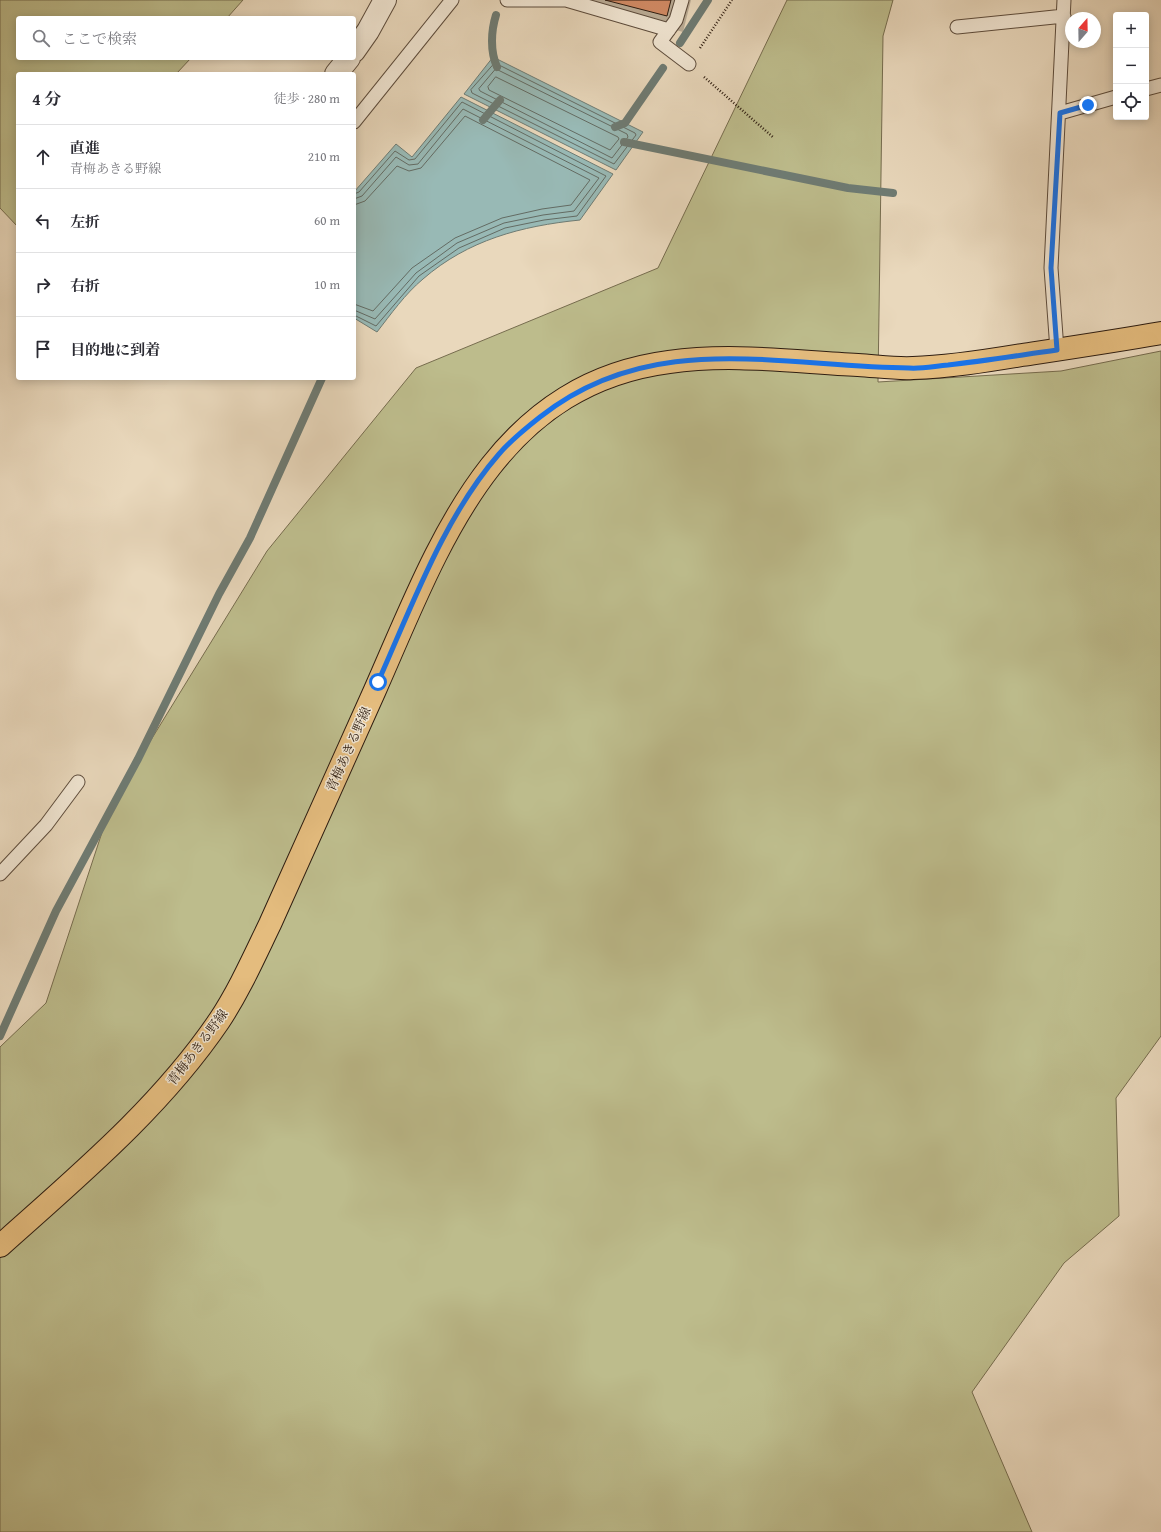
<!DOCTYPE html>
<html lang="ja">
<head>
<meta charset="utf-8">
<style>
  :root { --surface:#fff; --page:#f7f7f7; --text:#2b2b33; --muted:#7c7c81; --line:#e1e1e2 }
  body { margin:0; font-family:"Gentium Book Plus","Noto Serif JP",serif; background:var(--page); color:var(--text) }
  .controls { position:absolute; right:12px; top:12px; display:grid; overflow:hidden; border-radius:4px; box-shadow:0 2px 10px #0003 }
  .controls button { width:36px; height:36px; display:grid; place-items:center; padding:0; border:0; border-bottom:1px solid var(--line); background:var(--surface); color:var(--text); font:20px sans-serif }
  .compass { position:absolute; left:1065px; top:12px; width:36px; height:36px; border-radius:50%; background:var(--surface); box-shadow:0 2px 10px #0003; rotate:20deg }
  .stop { position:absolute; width:12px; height:12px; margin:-9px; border:3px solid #1a73e8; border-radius:50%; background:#fff }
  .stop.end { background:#1a73e8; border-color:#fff; box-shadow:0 1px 4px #0008 }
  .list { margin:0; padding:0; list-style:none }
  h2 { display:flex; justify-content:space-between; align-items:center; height:52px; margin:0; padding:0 16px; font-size:17px }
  h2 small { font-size:13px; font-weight:400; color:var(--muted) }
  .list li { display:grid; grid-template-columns:26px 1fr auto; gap:12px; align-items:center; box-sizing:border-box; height:64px; padding:0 16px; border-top:1px solid var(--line) }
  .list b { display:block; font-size:15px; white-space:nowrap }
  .list p { margin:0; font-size:13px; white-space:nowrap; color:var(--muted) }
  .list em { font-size:13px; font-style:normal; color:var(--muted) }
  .icon { flex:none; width:22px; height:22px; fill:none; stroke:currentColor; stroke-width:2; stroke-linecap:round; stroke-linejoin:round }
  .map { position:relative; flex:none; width:1161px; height:1532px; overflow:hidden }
  .search { position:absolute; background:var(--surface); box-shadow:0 2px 10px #0003; left:16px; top:16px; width:340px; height:44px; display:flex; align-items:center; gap:10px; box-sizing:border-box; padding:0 14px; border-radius:4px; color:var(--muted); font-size:15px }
  .panel { position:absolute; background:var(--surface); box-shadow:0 2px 10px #0003; left:16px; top:72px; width:340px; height:308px; border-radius:4px }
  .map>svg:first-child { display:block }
  .green { fill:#bdbc8c; stroke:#766c4e }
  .water { fill:#98b9b5; stroke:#6e7b73 }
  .shadow { fill:#0003 }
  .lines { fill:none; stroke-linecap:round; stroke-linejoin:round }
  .shore { stroke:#636b63; stroke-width:1 }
  .stream { stroke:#6e7b73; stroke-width:8 }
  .building { fill:#d08a64; stroke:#2e1d11 }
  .lane-casing { stroke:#5d4c3c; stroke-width:15 }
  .street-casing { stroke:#5d4c3c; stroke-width:24 }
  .primary-casing { stroke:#2e1d11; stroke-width:24 }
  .path { stroke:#2e1d11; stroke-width:2.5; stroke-dasharray:1 2; stroke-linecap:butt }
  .lane { stroke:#f1e6d3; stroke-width:13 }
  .street { stroke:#f1e6d3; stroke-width:22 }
  .primary { stroke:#e4bc7e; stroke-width:22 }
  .route { stroke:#1a73e8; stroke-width:5 }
  .labels { text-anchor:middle; stroke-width:3; stroke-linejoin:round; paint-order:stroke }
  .street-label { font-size:13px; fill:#2e1d11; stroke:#f1e6d3 }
</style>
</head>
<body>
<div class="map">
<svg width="1161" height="1532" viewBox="0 0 1161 1532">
  <rect width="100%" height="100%" fill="#e9d8bc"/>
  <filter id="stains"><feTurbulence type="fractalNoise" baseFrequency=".005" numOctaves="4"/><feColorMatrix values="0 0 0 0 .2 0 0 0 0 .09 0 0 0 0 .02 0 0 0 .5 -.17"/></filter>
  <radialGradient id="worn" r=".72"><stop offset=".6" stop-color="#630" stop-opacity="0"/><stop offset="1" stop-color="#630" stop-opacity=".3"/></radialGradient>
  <path class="green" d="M0,0H243L227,18H18V58H191L176,74H18V227L0,208Z
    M787,0H893L883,36L878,382L1061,371L1161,351V1036L1116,1098L1119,1216L1064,1263L972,1392L1032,1532H0V1047L46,1003L111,805L267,551L416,368L658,268Z"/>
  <path class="water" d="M493,57L643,132L616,170L464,94Z
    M461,97L613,174L580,220C521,226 468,240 423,279C405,294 391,314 377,332L354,318V192L396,144L412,157Z"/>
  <path class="shadow" d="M592,0H691L683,32L602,10Z"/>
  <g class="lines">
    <path class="shore" d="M495,63L635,133L636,135L614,164L472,93L471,90Z
      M496,69L627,134L628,137L612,158L480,91L479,89Z
      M496,77L618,137L619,139L610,150L489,90L488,87Z
      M354,194L359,192L395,151L409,160L415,159L462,102L606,176L577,216L544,220L505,228L459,248L419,276L376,326L354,315
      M354,199L362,196L396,157L409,165L418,164L463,109L599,178L574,211L543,215L504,223L457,243L416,273L375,319L354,310
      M354,205L365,201L397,166L409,171L421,168L465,116L590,180L571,205L542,209L502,218L455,238L412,268L373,311L354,304"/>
    <path class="stream" d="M496,15C491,31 490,51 497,67
      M680,43L708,0
      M483,120L500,100
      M615,127L625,123L663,68
      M624,142L848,188L893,193
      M0,1036L56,911L138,759L219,594L250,538L322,378"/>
  </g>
  <path class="building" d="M605,0H671L667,16Z"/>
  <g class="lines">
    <g class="lane-casing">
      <path id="lane" d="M507,0H565
        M566,0L669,30
        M682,0L676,20L660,42L689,64
        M957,27L1064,16
        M1146,89L1161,85
        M1060,113L1116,97
        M354,122L452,0
        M1057,350L1051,268L1064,0
        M0,874L46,825L78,782"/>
    </g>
    <g class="street-casing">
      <path id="street" d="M354,51L368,31L385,0
        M336,74L349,58"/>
    </g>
    <g class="primary-casing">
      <path id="primary" d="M0,1246C77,1177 160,1108 219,1021C239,991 254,957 270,924C305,846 340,768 375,690C437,550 492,385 669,362C731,353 795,362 858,365C876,366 895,369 913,368C949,367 986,361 1022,355C1068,348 1115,341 1161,333"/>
    </g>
    <path class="path" d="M700,48L732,0
      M704,77L774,138"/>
    <use href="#lane" class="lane"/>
    <use href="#street" class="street"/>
    <use href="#primary" class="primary"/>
  </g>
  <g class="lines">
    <path class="route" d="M378,682C412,606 444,517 499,454C511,440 526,428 540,417C652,328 780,367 909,368C922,369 935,366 948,365C984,361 1021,355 1057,350L1051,268L1060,113L1088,105"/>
  </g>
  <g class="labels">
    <g class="street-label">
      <text transform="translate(348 749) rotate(-66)" y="5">青梅あきる野線</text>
      <text transform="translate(197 1047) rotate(-53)" y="5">青梅あきる野線</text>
    </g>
  </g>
  <rect width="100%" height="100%" filter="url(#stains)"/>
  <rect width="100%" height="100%" fill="url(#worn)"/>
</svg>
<div class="controls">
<button>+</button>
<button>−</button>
<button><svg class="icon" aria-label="locate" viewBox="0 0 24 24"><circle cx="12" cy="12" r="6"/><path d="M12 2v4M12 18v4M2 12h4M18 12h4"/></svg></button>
</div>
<svg class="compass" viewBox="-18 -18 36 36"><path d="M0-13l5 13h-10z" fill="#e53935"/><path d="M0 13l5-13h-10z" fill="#7c7c81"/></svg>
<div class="stop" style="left:378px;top:682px"></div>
<div class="stop end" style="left:1088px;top:105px"></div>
<div class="search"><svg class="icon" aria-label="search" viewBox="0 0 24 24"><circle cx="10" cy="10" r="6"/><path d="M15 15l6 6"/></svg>ここで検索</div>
<section class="panel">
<h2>4 分<small>徒歩 · 280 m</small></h2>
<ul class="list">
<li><svg class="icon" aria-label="ahead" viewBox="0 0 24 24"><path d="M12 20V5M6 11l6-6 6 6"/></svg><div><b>直進</b><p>青梅あきる野線</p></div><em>210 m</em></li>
<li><svg class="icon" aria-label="left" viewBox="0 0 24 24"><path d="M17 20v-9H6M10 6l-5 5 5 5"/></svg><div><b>左折</b></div><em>60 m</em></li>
<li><svg class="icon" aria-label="right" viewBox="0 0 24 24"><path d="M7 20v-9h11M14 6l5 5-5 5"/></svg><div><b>右折</b></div><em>10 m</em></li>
<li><svg class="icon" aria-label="arrive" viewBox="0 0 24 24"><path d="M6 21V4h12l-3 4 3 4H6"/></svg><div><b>目的地に到着</b></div></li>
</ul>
</section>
</div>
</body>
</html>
